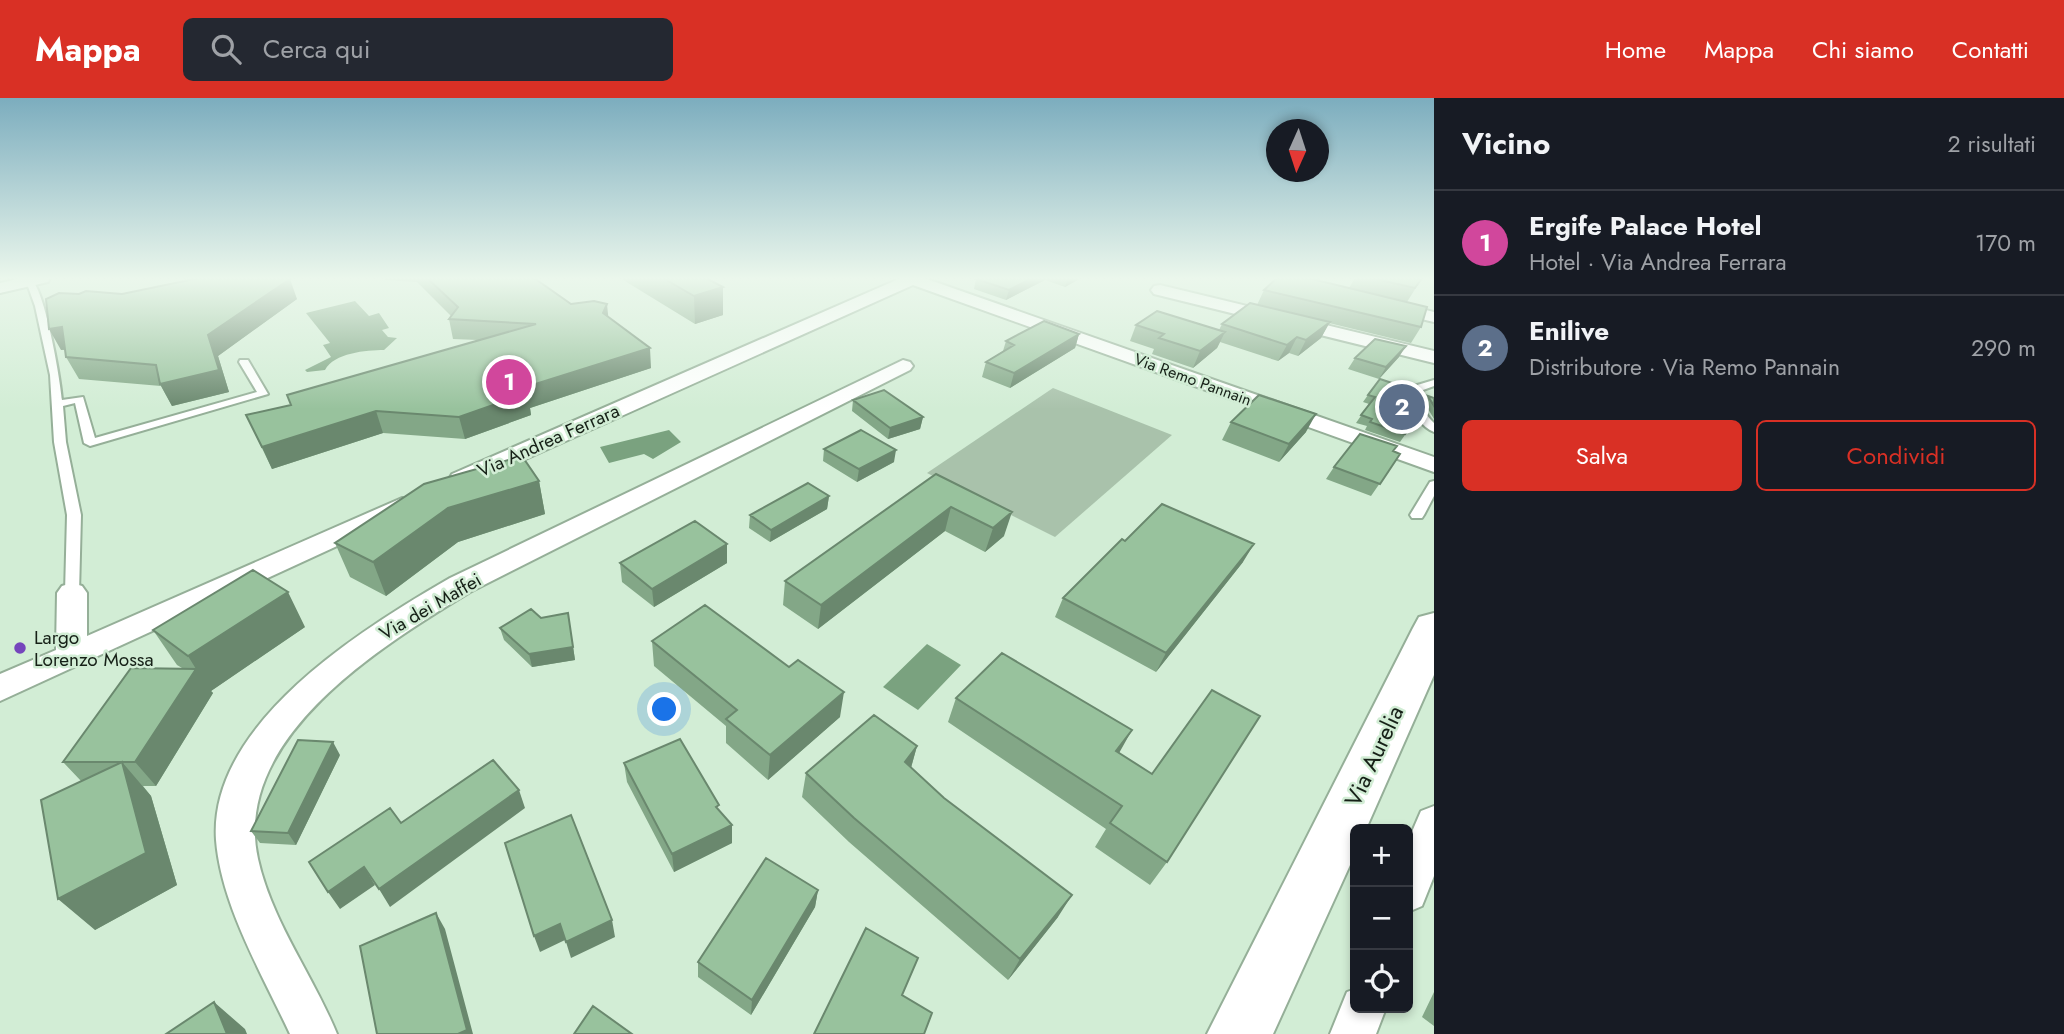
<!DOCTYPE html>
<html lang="it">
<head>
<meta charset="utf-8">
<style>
  :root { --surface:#171b24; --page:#242831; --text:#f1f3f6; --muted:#9ea1a6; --line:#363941; --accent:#d93025 }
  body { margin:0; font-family:Jost,sans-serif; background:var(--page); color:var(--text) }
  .controls { position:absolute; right:21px; bottom:21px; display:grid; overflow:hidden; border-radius:10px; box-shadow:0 4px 10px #0003 }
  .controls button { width:63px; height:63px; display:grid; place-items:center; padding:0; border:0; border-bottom:2px solid var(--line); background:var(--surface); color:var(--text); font:35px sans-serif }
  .compass { position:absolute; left:1266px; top:21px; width:63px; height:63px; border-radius:50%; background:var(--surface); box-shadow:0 4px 10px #0003; rotate:183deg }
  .you { position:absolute; left:665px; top:612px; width:24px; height:24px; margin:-18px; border:5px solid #fff; border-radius:50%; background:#1a73e8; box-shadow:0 0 0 10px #1a73e833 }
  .badge { display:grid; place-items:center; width:46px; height:46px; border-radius:50%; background:var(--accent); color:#fff; font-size:23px; font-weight:700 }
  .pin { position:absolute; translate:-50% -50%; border:4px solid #fff; box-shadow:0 2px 7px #0006 }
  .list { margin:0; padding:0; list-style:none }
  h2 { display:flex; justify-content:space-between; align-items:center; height:91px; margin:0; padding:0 28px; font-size:30px }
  h2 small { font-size:23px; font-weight:400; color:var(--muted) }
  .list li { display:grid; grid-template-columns:46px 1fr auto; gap:21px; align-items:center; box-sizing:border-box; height:105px; padding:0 28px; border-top:2px solid var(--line) }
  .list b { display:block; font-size:26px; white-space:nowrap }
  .list p { margin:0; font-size:23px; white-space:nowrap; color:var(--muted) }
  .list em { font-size:23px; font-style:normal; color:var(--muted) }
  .actions { display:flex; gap:14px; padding:21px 28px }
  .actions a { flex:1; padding:16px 0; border:2px solid var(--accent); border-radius:10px; text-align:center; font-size:24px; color:var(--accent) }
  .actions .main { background:var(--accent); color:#fff }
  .icon { flex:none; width:38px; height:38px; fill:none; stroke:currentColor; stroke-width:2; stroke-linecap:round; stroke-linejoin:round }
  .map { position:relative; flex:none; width:1434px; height:936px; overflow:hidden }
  header { display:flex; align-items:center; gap:42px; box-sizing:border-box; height:98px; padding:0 35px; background:var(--accent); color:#fff }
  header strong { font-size:33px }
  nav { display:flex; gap:38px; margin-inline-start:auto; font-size:24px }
  .search { width:490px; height:63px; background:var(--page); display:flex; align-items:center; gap:18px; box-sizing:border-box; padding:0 24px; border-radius:10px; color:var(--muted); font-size:26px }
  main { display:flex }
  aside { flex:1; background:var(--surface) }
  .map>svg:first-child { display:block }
  .green { fill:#a9c2ab }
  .water { fill:#7aa27f }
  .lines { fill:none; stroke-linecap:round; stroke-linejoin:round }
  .service-casing { stroke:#95af98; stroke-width:4 }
  .minor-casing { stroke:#95af98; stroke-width:4 }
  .primary-casing { stroke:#95af98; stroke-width:4 }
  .service { fill:#fff; fill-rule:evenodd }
  .minor { fill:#fff; fill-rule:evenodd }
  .primary { fill:#fff; fill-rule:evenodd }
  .wall { fill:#83a787 }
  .shaded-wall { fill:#6a886e }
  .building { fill:#98c29d; stroke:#6a886e; stroke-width:2 }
  .poi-dot { fill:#7545bc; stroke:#d2edd5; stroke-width:2.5 }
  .labels { text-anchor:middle; stroke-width:5; stroke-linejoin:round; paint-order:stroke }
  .far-street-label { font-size:16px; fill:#162017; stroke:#d2edd5 }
  .street-label { font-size:19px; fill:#162017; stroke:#d2edd5 }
  .poi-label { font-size:19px; fill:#162017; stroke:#d2edd5; text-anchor:start }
  .near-street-label { font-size:23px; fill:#162017; stroke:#d2edd5 }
</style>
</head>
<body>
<header>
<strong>Mappa</strong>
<div class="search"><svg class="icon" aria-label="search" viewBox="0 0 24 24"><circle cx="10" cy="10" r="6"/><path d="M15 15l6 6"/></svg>Cerca qui</div>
<nav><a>Home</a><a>Mappa</a><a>Chi siamo</a><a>Contatti</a></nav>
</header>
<main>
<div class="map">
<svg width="1434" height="936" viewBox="0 0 1434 936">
  <rect width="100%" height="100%" fill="#d2edd5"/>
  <path class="green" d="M1053,290L1172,337L1055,439L927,375Z"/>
  <path class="water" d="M355,203L369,218L379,215L389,230L382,232L388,239L397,240L384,252C366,252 334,255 325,272L307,274L305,272L331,259L323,247L330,245L306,215Z
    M669,332L681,344L653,361L644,356L609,365L600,349Z
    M927,546L961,567L918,612L883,589Z"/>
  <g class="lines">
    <g class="service-casing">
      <path id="service" d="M30,180C45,190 60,280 62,302L83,299L95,340L257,294L239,264L240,262H248L268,296L90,348L84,345L75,305L63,308L66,344L81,417L79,495L72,500L65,495L67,417L54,344L50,277L35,208L26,183Z
        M1434,282V288L1423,292C1418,306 1424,315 1434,325V334C1422,329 1412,315 1410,302L1414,288Z
        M1434,383V398L1424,417L1422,420H1412L1410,417L1430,384Z"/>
    </g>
    <g class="minor-casing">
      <path id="minor" d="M22,180H50L48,184L0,195V185Z
        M901,180H924L1434,359V374L913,187L470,386L461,388L452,386L449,381L452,376Z
        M1160,187L1434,253V265L1154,196L1151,192L1154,188Z
        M1389,203L1434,214V224L1383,212L1380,208L1383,204Z
        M903,262L910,264L913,268L910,272L470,494C383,547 231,640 258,761C272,824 313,877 337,936H290C263,878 221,807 216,742C208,626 363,530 450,480Z
        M402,400L411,402L415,408L411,414L0,603V576L56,552L57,495L62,488L72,485L82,488L87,495V538Z
        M1434,708V778L1422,808L1408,814V743L1421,713Z
        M1355,891V910H1386L1376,936H1330L1347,894Z"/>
    </g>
    <g class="primary-casing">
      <path id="primary" d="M1434,515V577L1366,731H1355V756L1273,936H1207L1413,530L1419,519Z"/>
    </g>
    <use href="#service" class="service"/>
    <use href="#minor" class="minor"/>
    <use href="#primary" class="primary"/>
  </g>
  <path class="wall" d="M384,180H534L571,206L608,219L651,270L530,310L531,317L465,341L383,335L272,371L246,317L291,307L478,242L453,241L449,221L451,218L417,184L385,182Z
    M620,180H706L723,189V217L695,226Z
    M978,180H1081L1065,189L1045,182L1006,202L974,191L976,181Z
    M1355,180H1422L1407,204L1421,229L1411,245L1329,225L1321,240L1298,258L1289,255L1278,263L1220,244L1217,250L1193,270L1152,256L1154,251L1130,243L1136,227L1219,232L1222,226L1257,207L1264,192L1349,190Z
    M79,196H122L297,201L218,258L229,294L172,308L161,288L79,281L66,259L65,252H61Z
    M1079,236L1075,250L1010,290L982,279L986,264L1003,253L1006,243Z
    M1399,259L1379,281L1348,271L1355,260Z
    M1368,297L1414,300L1421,314L1400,344L1365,332L1367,328L1356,325L1369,306L1363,304Z
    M1428,298L1434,300V321L1424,304Z
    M853,302L923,319L920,331L888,341L852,313Z
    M1231,324L1306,334L1279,364L1222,342Z
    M824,351L894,364L857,384L823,363Z
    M1393,353L1400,356L1371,398L1326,381L1334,369Z
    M936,376L1004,438L985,454L945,433L818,531L783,507L785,483Z
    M539,383L545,416L458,444L386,498L350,479L335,445Z
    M829,398L827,411L770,444L749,430L750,417Z
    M1125,443L1243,464L1156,574L1055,519L1063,500Z
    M727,446V465L654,509L622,484L620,465Z
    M568,515L575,562L532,569L504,542L500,530L541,520Z
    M305,529L211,593L213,595L156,688H143L151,698L177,787L95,832L81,683L63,664L182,570L177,567L153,532Z
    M652,543L840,619L768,682L726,645V628L654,568Z
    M956,600L1119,655L1167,764L1150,787L1095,749L1106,731L948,624Z
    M917,648L911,670L1058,819L1008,882L849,744L802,699L806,675Z
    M340,657L296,747L260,745L251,733Z
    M624,665L719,712L732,727V745L674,774L627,684Z
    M818,792L815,809L751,917L698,879V864Z
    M1434,894V928L1422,919Z"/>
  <path class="shaded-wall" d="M1032,180H1045V182L1006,202L1009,192Z
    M1068,180H1081L1065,189Z
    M290,181L297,201L218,258L229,294L172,308L160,286L208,237Z
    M723,189V217L695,226L694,198Z
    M607,206L609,226L603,215Z
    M1330,224L1321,240L1298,258L1306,242Z
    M62,229L75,250L61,252L49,231Z
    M1225,234L1217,250L1193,270L1200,253Z
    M1079,236L1075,250L1010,290L1014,275Z
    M1297,239L1289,255L1278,263L1287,247Z
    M1406,248L1399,259L1379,281L1386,269Z
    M650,250L651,270L530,310L531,317L465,341L459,319L510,294Z
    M376,313L383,335L272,371L262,349Z
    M1316,316L1306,334L1279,364L1289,346Z
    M923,319L920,331L888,341L890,330Z
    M896,352L894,364L857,384L859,371Z
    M539,383L545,416L458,444L386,498L373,464L448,410Z
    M829,398L827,411L770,444L771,432Z
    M951,409L945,433L818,531L821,507Z
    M1012,414L1004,438L985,454L993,430Z
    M727,446V465L654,509L652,491Z
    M1254,446L1243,464L1156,574L1166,555Z
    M288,494L305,529L211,593L213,595L156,688L135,664L196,571L188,558Z
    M568,515L575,562L532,569L529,556Z
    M844,594L840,619L768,682L770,657Z
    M1132,632L1118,657L1116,653Z
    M333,644L340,657L296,747L288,735Z
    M917,648L910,673L905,664Z
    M122,664L151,698L177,787L95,832L58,801Z
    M519,692L525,710L390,809L379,791Z
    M732,727V745L674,774L672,756Z
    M364,769L375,787L340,811L328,794Z
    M818,792L815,809L751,917L752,902Z
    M1072,797L1058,819L1008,882L1020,861Z
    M436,815L445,831L473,936H458Z
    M612,822L615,839L571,860L566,844Z
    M560,826L565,842L540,854L534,838Z
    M214,904L245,931L247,936H227Z"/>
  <path class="building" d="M199,180H289L290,181L208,237L219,272L160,286L156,267L66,259L62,229L49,231L46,201L59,195L79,196L86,193L122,196Z
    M427,180H534L571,206L594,203L607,206L603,215L650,250L510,294L527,295L459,319L376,313L262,349L246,317L291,307L287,297L536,226L449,221L458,209Z
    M663,180H706L723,189L694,198Z
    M978,180H1032L1009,192L976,181Z
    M1277,180H1308L1427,209L1421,229L1264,192Z
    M1371,180H1422L1415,190Z
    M1250,205L1330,224L1306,242L1297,239L1287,247L1222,226Z
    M1157,213L1225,234L1200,253L1159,240L1164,236L1136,227Z
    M1044,223L1079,236L1014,275L986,264L1014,247L1006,243Z
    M1375,241L1406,248L1386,269L1355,260Z
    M1380,281L1413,292L1414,300L1421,314L1405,336L1370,324L1372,321L1361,317L1375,299L1368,297Z
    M884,292L923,319L890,330L853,302Z
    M1259,297L1316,316L1289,346L1231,324Z
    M1428,298L1434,300V308Z
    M861,332L896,352L859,371L824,351Z
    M1360,336L1397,348L1393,353L1400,356L1380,386L1334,369Z
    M522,358L539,383L448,410L373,464L335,445L424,386Z
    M936,376L1012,414L993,430L951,409L821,507L785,483Z
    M808,385L829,398L771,432L750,417Z
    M1162,406L1254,446L1166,555L1063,500L1122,441L1125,443Z
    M695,423L727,446L652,491L620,465Z
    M253,472L288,494L188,558L153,532Z
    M705,507L789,569L798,562L844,594L770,657L726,621L737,612L652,543Z
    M531,511L541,520L568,515L573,549L529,556L500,530Z
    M1002,555L1132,632L1116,653L1152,676L1212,592L1260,618L1167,764L1110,725L1122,708L956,600Z
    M131,570L196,571L135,664H63Z
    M874,617L917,648L905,664L944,700L1072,797L1020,861L854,720L806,675Z
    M680,641L719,707L716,709L732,727L672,756L624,665Z
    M298,642L333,644L288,735L251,733Z
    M493,662L519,692L379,791L364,769L328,794L309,764L390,710L401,725Z
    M122,664L146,755L58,801L41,702Z
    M571,717L612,822L566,844L560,826L534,838L505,745Z
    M766,760L818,792L752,902L698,864Z
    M436,815L467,932L458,936H377L360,848Z
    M866,830L918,860L902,897L932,915L924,936H814Z
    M214,904L227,936H166Z
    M593,908L632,936H574Z"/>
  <linearGradient id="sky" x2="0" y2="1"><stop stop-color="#7cadbe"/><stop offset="0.58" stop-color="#ebf7ec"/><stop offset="1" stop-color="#ebf7ec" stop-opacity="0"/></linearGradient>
  <rect width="1434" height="311" fill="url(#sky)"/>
  <circle class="poi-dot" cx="20" cy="550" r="7"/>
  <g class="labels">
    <g class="far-street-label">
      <text transform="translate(1193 281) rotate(20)" y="6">Via Remo Pannain</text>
    </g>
    <g class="street-label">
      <text transform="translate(548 342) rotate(-24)" y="7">Via Andrea Ferrara</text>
      <text transform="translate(430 508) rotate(-30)" y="7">Via dei Maffei</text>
    </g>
    <g class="poi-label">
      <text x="34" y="546">Largo<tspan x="34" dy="22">Lorenzo Mossa</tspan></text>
    </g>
    <g class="near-street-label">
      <text transform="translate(1374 658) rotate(-65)" y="8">Via Aurelia</text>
    </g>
  </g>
</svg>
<div class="controls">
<button>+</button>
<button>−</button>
<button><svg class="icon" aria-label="locate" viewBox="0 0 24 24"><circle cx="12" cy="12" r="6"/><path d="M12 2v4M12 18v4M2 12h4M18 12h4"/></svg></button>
</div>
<svg class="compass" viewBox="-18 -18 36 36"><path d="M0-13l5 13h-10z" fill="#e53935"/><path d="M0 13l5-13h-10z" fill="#9ea1a6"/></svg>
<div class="you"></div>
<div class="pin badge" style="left:509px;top:284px;background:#d1479c">1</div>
<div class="pin badge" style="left:1402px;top:309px;background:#5c6f8a">2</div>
</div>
<aside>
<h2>Vicino<small>2 risultati</small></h2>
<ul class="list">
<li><span class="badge" style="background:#d1479c">1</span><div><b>Ergife Palace Hotel</b><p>Hotel · Via Andrea Ferrara</p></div><em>170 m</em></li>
<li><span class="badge" style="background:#5c6f8a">2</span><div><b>Enilive</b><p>Distributore · Via Remo Pannain</p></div><em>290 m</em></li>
</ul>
<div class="actions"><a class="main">Salva</a><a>Condividi</a></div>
</aside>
</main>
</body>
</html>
